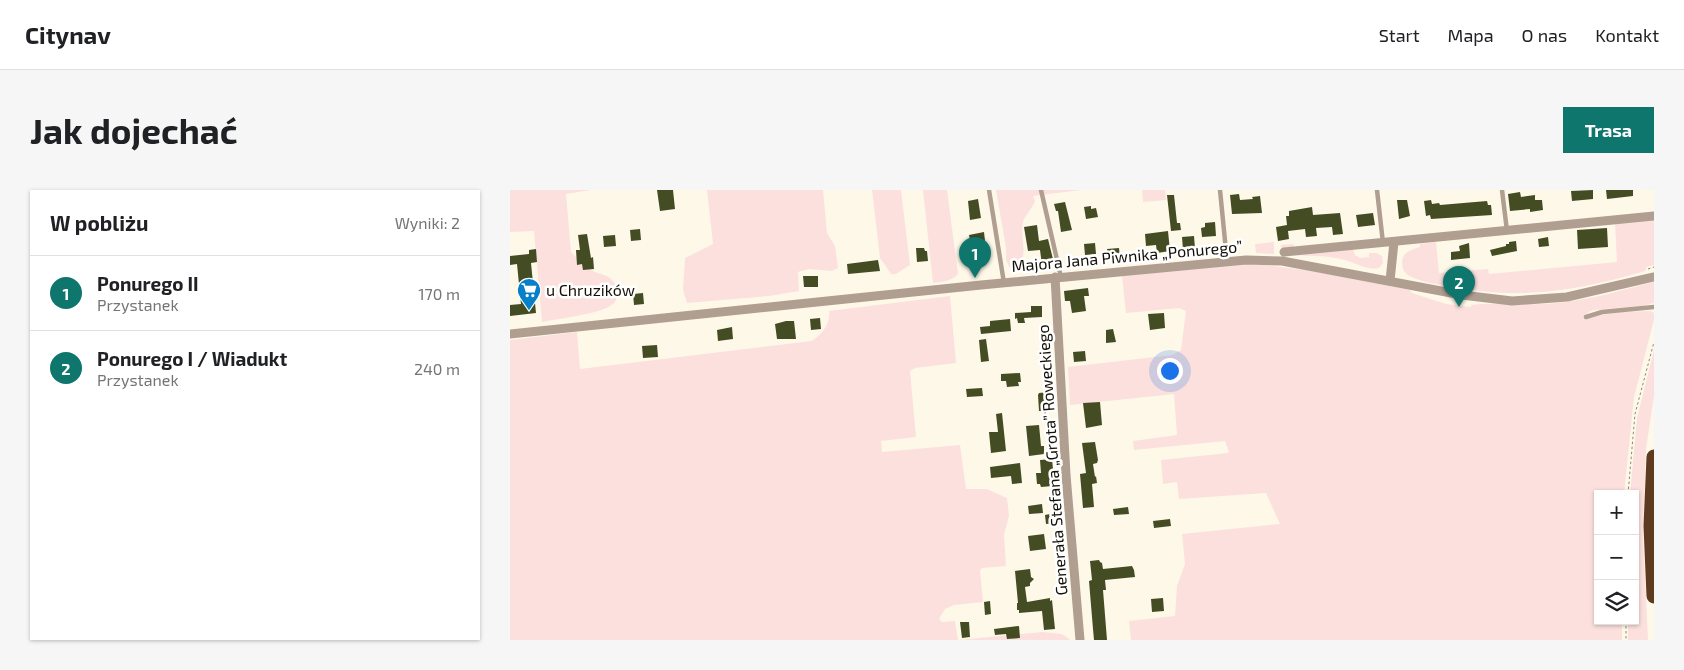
<!DOCTYPE html>
<html lang="pl">
<head>
<meta charset="utf-8">
<style>
  :root { --surface:#fff; --page:#f6f6f6; --text:#202124; --muted:#757577; --line:#e0e0e0; --accent:#0f766e }
  body { margin:0; font-family:"Exo 2",sans-serif; background:var(--page); color:var(--text) }
  .controls { position:absolute; right:15px; bottom:15px; display:grid; overflow:hidden; border-radius:0px; box-shadow:0 1px 4px #0004 }
  .controls button { width:45px; height:45px; display:grid; place-items:center; padding:0; border:0; border-bottom:1px solid var(--line); background:var(--surface); color:var(--text); font:25px sans-serif }
  .you { position:absolute; left:659px; top:180px; width:18px; height:18px; margin:-12px; border:4px solid #fff; border-radius:50%; background:#1a73e8; box-shadow:0 0 0 8px #1a73e833 }
  .badge { display:grid; place-items:center; width:32px; height:32px; border-radius:50%; background:var(--accent); color:#fff; font-size:16px; font-weight:700 }
  .pin { position:absolute; translate:-50% -41px; filter:drop-shadow(0 1px 2px #0008) }
  .pin::after { content:''; position:absolute; top:26px; width:18px; height:15px; background:inherit; clip-path:polygon(0 0,100% 0,50% 100%) }
  .list { margin:0; padding:0; list-style:none }
  h2 { display:flex; justify-content:space-between; align-items:center; height:65px; margin:0; padding:0 20px; font-size:21px }
  h2 small { font-size:16px; font-weight:400; color:var(--muted) }
  .list li { display:grid; grid-template-columns:32px 1fr auto; gap:15px; align-items:center; box-sizing:border-box; height:75px; padding:0 20px; border-top:1px solid var(--line) }
  .list b { display:block; font-size:19px; white-space:nowrap }
  .list p { margin:0; font-size:16px; white-space:nowrap; color:var(--muted) }
  .list em { font-size:16px; font-style:normal; color:var(--muted) }
  .icon { flex:none; width:28px; height:28px; fill:none; stroke:currentColor; stroke-width:2; stroke-linecap:round; stroke-linejoin:round }
  .map { position:relative; flex:none; width:1144px; height:450px; overflow:hidden; border-radius:0px }
  header { display:flex; align-items:center; gap:30px; box-sizing:border-box; height:70px; padding:0 25px; background:var(--surface); border-bottom:1px solid var(--line) }
  header strong { font-size:24px }
  nav { display:flex; gap:28px; margin-inline-start:auto; font-size:18px }
  .intro { display:flex; align-items:center; justify-content:space-between; box-sizing:border-box; height:120px; padding:0 30px }
  h1 { margin:0; font-size:35px }
  .button { padding:12px 22px; border-radius:0px; background:var(--accent); color:#fff; font-size:18px; font-weight:700 }
  main { display:flex; gap:30px; padding:0 30px }
  aside { flex:1; background:var(--surface); border-radius:0px; box-shadow:0 1px 4px #0004 }
  .map>svg:first-child { display:block }
  .green { fill:#fce0dd }
  .building { fill:#444c23 }
  .lines { fill:none; stroke-linecap:round; stroke-linejoin:round }
  .path { stroke:#8d887c; stroke-width:1; stroke-dasharray:2.5 2.5; stroke-linecap:butt }
  .lane { stroke:#b09e91; stroke-width:4.5 }
  .street { stroke:#b09e91; stroke-width:9 }
  .highway { stroke:#5d3a20; stroke-width:15 }
  .labels { text-anchor:middle; stroke-width:5; stroke-linejoin:round; paint-order:stroke }
  .street-label { font-size:16px; fill:#131007; stroke:#fff }
  .poi-label { font-size:16px; fill:#131007; stroke:#fff; text-anchor:start }
</style>
</head>
<body>
<header>
<strong>Citynav</strong>
<nav><a>Start</a><a>Mapa</a><a>O nas</a><a>Kontakt</a></nav>
</header>
<div class="intro"><h1>Jak dojechać</h1><a class="button">Trasa</a></div>
<main>
<aside>
<h2>W pobliżu<small>Wyniki: 2</small></h2>
<ul class="list">
<li><span class="badge">1</span><div><b>Ponurego II</b><p>Przystanek</p></div><em>170 m</em></li>
<li><span class="badge">2</span><div><b>Ponurego I / Wiadukt</b><p>Przystanek</p></div><em>240 m</em></li>
</ul>
</aside>
<div class="map">
<svg width="1144" height="450" viewBox="0 0 1144 450">
  <rect width="100%" height="100%" fill="#fef8e9"/>
  <path class="green" d="M0,0H81L56,4L61,62C68,69 75,77 85,82C90,84 98,85 102,90C110,98 110,110 100,116C88,124 47,129 32,132L24,41L0,42Z
    M197,0H313L317,43L325,56L328,78L322,81L299,79L288,82L289,101L259,106L177,113L173,100L175,68L203,54Z
    M362,0H391L400,75L386,84H381L370,68Z
    M413,0H437L448,84C442,91 432,92 423,93Z
    M486,0H571L523,6L525,11C522,19 515,25 513,32C509,49 520,63 507,78H500L496,70V58Z
    M632,0H655L656,10L633,12Z
    M1144,29V75L1137,77L1135,81C1091,94 1046,104 1000,103C978,103 918,96 899,86C895,83 892,79 892,73C892,62 901,60 910,57V54L926,52L929,83L978,79L979,84L1107,72L1105,33Z
    M764,52V64L746,63L745,54Z
    M784,54L783,59H843L845,65L850,68L859,67V63H866L872,66L873,73L869,78C859,81 845,73 835,70C814,64 793,67 772,64L771,55Z
    M734,74C790,76 844,89 900,100L902,103L936,114L961,117V115C990,112 1018,116 1046,113C1080,110 1112,100 1144,92V113L1132,116L1083,120L1079,122L1073,128L1076,129C1096,121 1119,122 1140,121L1144,123V130L1124,207L1114,304H1088V431H1112V450H621L619,431L665,426L667,396L675,374L672,344L770,334L756,303L669,309L667,292L653,294L651,270L718,263L719,262L715,251L624,260L623,251L667,245L664,204L560,215L558,177L662,165L671,160L676,121L669,118L616,123L612,86Z
    M440,106L446,173L405,178L400,181L406,247L371,251L372,262L450,255L456,299H477L497,308L499,326L494,345L496,376L472,378L470,381L473,412L444,415L435,419L429,429L432,432L445,431L448,450L533,442C543,444 552,441 560,450H0V150L67,142L70,179L302,151C312,144 321,134 319,121Z
    M1144,160V206L1136,259L1133,342L1138,450H1118V431H1125V304H1120L1127,228Z"/>
  <path class="building" d="M147,0H163L165,19L150,21Z
    M1083,0V9L1062,11L1061,1Z
    M1096,0H1123V6L1097,9Z
    M1010,2L1011,7L1025,5V10H1032L1033,20L1020,22V19L1000,21L998,4Z
    M729,4L730,10L743,9L742,7L750,6L752,23L722,24L720,5Z
    M657,5H664L667,33H670L671,40L661,41Z
    M468,9L471,28L460,30L458,11Z
    M887,10H897L900,26L889,29Z
    M921,10L922,14L929,13L930,15L977,11L978,15H981L982,25L921,29L920,25L916,26L914,11Z
    M555,12L562,40L551,42L548,21H546L544,14Z
    M581,16V19L586,18L588,27L576,29L574,17Z
    M802,17L803,25L830,23L833,44L823,45L822,37L806,38L807,46L796,47L795,39L778,41L779,49L768,51L766,37L777,35L776,26H779V21Z
    M863,23L865,35L848,37L846,25Z
    M705,32L706,46L692,47L691,38L695,37V33Z
    M527,35L529,51L538,49L544,73L532,75L530,60L518,61L514,37Z
    M1097,38L1098,57L1068,59L1067,40Z
    M130,39L131,50L121,51L120,40Z
    M658,41L660,61L647,63L646,55L636,56L635,44Z
    M474,42L475,51L473,52L474,59L462,61L459,45Z
    M77,44L81,68L83,67L84,79L73,80L72,74L67,75L66,60H70L68,45Z
    M105,45L106,56L94,57L93,46Z
    M684,46L685,59L673,60L672,47Z
    M1038,47L1039,56L1029,57L1028,49Z
    M1006,51L1007,61L982,66L980,60L996,56V54H999V52Z
    M585,53L586,64L575,65L574,54Z
    M959,53L960,68L941,70V62L950,61L949,56Z
    M406,58H414L415,61H417L418,71L407,72Z
    M609,58L610,68L598,69L597,59Z
    M26,59L27,72L21,73L26,123L0,126V115L11,114L7,74L0,75V66L19,64V60Z
    M368,70L370,81L338,84L337,74Z
    M293,86H308V97H294Z
    M578,98L579,106H574L576,121L562,123L560,111H555L554,101Z
    M133,103L134,114L124,115L123,104Z
    M521,116H532V127L514,128L515,133H508L507,128L505,129V123L521,122Z
    M654,123L655,138L640,140L638,124Z
    M310,128L311,139L301,140L300,129Z
    M500,129L501,141L471,144L470,137L480,136V131Z
    M276,131H284L286,149H267L265,134Z
    M222,137L223,149L208,151L207,140Z
    M603,139L606,152L596,153V140Z
    M476,149L479,171L471,172L469,150Z
    M147,155L148,167L133,168L132,156Z
    M575,161L576,171L564,172L563,162Z
    M510,183L511,192H508L509,196L497,197L496,191H491V184Z
    M472,198L473,206L457,207L456,199Z
    M539,202L540,221H537L535,224L533,221H529L528,205L529,203Z
    M590,212L592,235L576,238L573,213Z
    M492,223L496,261L481,263L479,242H488L486,224Z
    M529,235L531,256H534V264L519,266L516,236Z
    M585,252L588,270L587,273L583,274L585,287L586,286L587,293L582,294L584,317L573,318L570,284L576,283L572,253Z
    M542,269L543,279H541L543,296L531,297L530,294H527L526,283H531L530,270Z
    M510,273L512,293L502,294L501,286L481,288L480,277Z
    M532,314L533,323L519,324L518,316Z
    M618,317L619,324L604,325L603,319Z
    M545,323L546,333L536,334L535,325Z
    M660,329L661,336L644,338L643,331Z
    M534,344L536,359L520,361L518,346Z
    M589,370L590,372L592,373L593,379L622,376L624,380L625,387L595,390L596,400H593L597,450H584L583,439L579,391L582,390L580,371Z
    M520,379L521,387L524,389L520,393V396L515,397L517,412L540,408V411L542,410L545,439L534,440L532,421L509,423V420H507V413H508L505,381Z
    M653,408L654,421L642,422L641,409Z
    M480,411L481,424L475,425L474,412Z
    M450,432H459L460,447L452,448Z
    M509,436L510,448L497,449L496,444L485,445L484,439Z"/>
  <g class="lines">
    <path class="path" d="M1138,79L1144,77
      M1118,304L1125,224L1144,152
      M1116,431V450"/>
    <path class="lane" d="M479,0L494,93
      M531,0L551,87
      M710,0L717,71
      M867,0L873,53
      M992,0L997,41
      M1076,127L1092,122L1144,117"/>
    <path class="street" d="M774,62L1144,26
      M545,87L556,285L570,450
      M880,91L884,52
      M0,144L471,95L736,70L772,71L952,105L1002,111L1057,107L1144,87"/>
    <path class="highway" d="M1144,267L1141,336L1144,406"/>
  </g>
  <defs>
    <g id="supermarket-pin" transform="scale(1.25)"><path d="M0 17L-7.5 6A9.5 9.5 0 1 1 7.5 6Z" fill="#0580c9" stroke="#fff"/><path d="M-6-5.5h2.5l.6 2H6L4.5 2H-2.5L-4.4-4H-6ZM-1.5 3.2a1.3 1.3 0 1 0 .1 0ZM3 3.2a1.3 1.3 0 1 0 .1 0Z" fill="#fff"/></g>
  </defs>
  <g fill-rule="evenodd">
    <use href="#supermarket-pin" x="19" y="100"/>
  </g>
  <g class="labels">
    <g class="street-label">
      <text transform="translate(617 66) rotate(-5)" y="6">Majora Jana Piwnika „Ponurego”</text>
      <text transform="translate(542 270) rotate(-94)" y="6">Generała Stefana „Grota” Roweckiego</text>
    </g>
    <g class="poi-label">
      <text x="36" y="106">u Chruzików</text>
    </g>
  </g>
</svg>
<div class="controls">
<button>+</button>
<button>−</button>
<button><svg class="icon" aria-label="layers" viewBox="0 0 24 24"><path d="M12 4l9 5-9 5-9-5zM3 14l9 5 9-5"/></svg></button>
</div>
<div class="you"></div>
<div class="pin badge" style="left:465px;top:88px">1</div>
<div class="pin badge" style="left:949px;top:117px">2</div>
</div>
</main>
</body>
</html>
